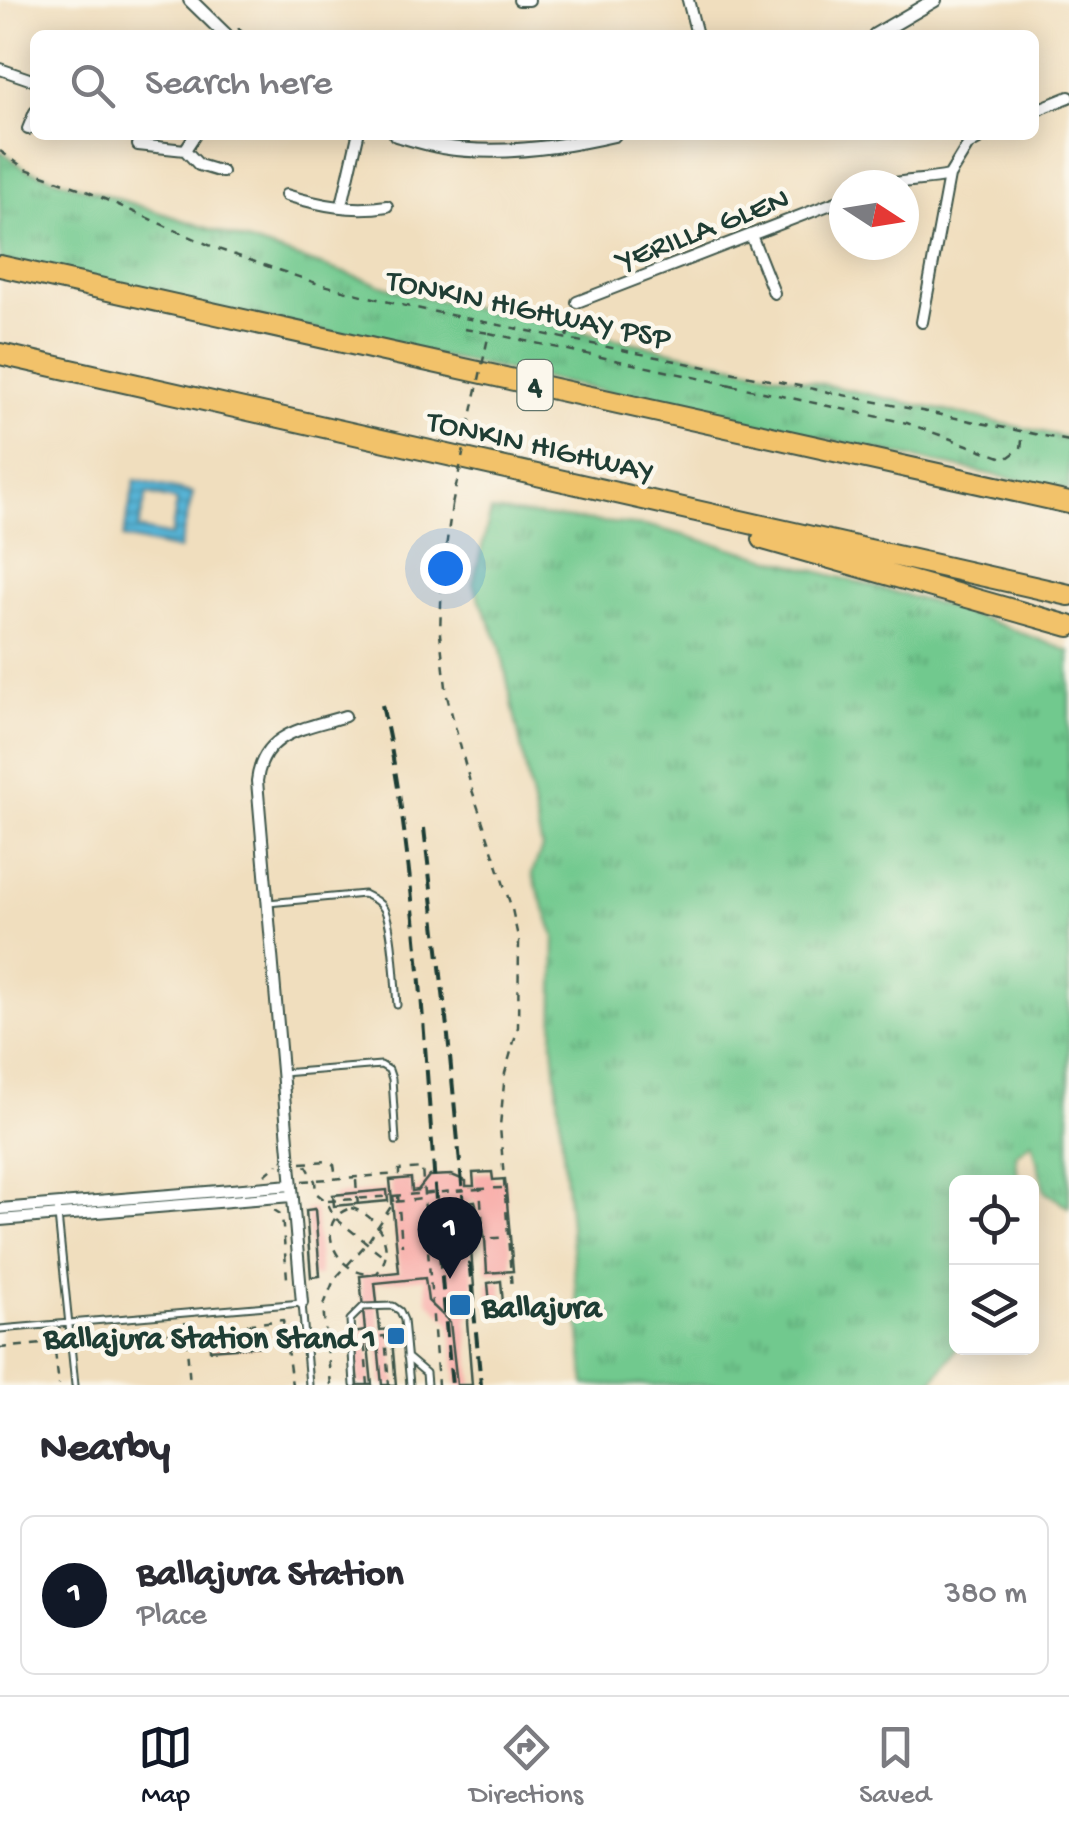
<!DOCTYPE html>
<html lang="en">
<head>
<meta charset="utf-8">
<style>
  :root { --surface:#fff; --page:#f7f7f7; --text:#2b2b33; --muted:#7c7c81; --line:#e1e1e2; --accent:#111827 }
  body { margin:0; font-family:"Gochi Hand",sans-serif; background:var(--page); color:var(--text) }
  .controls { position:absolute; right:30px; bottom:30px; display:grid; overflow:hidden; border-radius:15px; box-shadow:0 5px 25px #0003 }
  .controls button { width:90px; height:90px; display:grid; place-items:center; padding:0; border:0; border-bottom:2px solid var(--line); background:var(--surface); color:var(--text); font:50px sans-serif }
  .compass { position:absolute; left:829px; top:170px; width:90px; height:90px; border-radius:50%; background:var(--surface); box-shadow:0 5px 25px #0003; rotate:102deg }
  .you { position:absolute; left:445px; top:568px; width:35px; height:35px; margin:-25px; border:8px solid #fff; border-radius:50%; background:#1a73e8; box-shadow:0 0 0 15px #1a73e833 }
  .badge { display:grid; place-items:center; width:65px; height:65px; border-radius:50%; background:var(--accent); color:#fff; font-size:32px; font-weight:700 }
  .pin { position:absolute; translate:-50% -82px; filter:drop-shadow(0 2px 5px #0008) }
  .pin::after { content:''; position:absolute; top:52px; width:35px; height:30px; background:inherit; clip-path:polygon(0 0,100% 0,50% 100%) }
  .list { margin:0; padding:0; list-style:none }
  h2 { display:flex; justify-content:space-between; align-items:center; height:130px; margin:0; padding:0 40px; font-size:42px }
  h2 small { font-size:32px; font-weight:400; color:var(--muted) }
  .list li { display:grid; grid-template-columns:65px 1fr auto; gap:30px; align-items:center; box-sizing:border-box; height:160px; margin:0 20px 20px; padding:0 20px; border:2px solid var(--line); border-radius:15px }
  .list b { display:block; font-size:38px; white-space:nowrap }
  .list p { margin:0; font-size:32px; white-space:nowrap; color:var(--muted) }
  .list em { font-size:32px; font-style:normal; color:var(--muted) }
  .icon { flex:none; width:55px; height:55px; fill:none; stroke:currentColor; stroke-width:2; stroke-linecap:round; stroke-linejoin:round }
  .map { position:relative; flex:none; width:1069px; height:1385px; overflow:hidden }
  .search { position:absolute; background:var(--surface); box-shadow:0 5px 25px #0003; left:30px; right:30px; top:30px; height:110px; display:flex; align-items:center; gap:25px; box-sizing:border-box; padding:0 35px; border-radius:15px; color:var(--muted); font-size:38px }
  .sheet { height:310px; background:var(--surface) }
  nav { display:flex; justify-content:space-around; align-items:center; box-sizing:border-box; height:140px; border-top:2px solid var(--line); background:var(--surface); font-size:28px; color:var(--muted) }
  nav a { display:grid; justify-items:center; gap:5px }
  nav .on { color:var(--accent) }
  .map>svg:first-child { display:block }
  .grass { fill:url(#grass-tufts); stroke:#488361; stroke-width:2.5 }
  .water { fill:url(#water-rules); stroke:#3c7885; stroke-width:2.5; fill-rule:evenodd }
  .building { fill:#f8a4a1 }
  .lines { fill:none; stroke-linecap:round; stroke-linejoin:round }
  .service-casing { stroke:#3e5549; stroke-width:9 }
  .minor-casing { stroke:#3e5549; stroke-width:14 }
  .tertiary-casing { stroke:#3e5549; stroke-width:16 }
  .motorway-casing { stroke:#3e5549; stroke-width:24 }
  .path { stroke:#3e5549; stroke-width:2.5; stroke-dasharray:8 8; stroke-linecap:butt }
  .service { stroke:#fff; stroke-width:5 }
  .minor { stroke:#fff; stroke-width:10 }
  .tertiary { stroke:#fff; stroke-width:12 }
  .motorway { stroke:#f2c26a; stroke-width:20 }
  .rail { stroke:#1f3d34; stroke-width:4; stroke-dasharray:15 8; stroke-linecap:butt }
  .path-bridge { stroke:#3e5549; stroke-width:2.5; stroke-dasharray:8 8; stroke-linecap:butt }
  .poi-dot { fill:#1f6fb2; stroke:#fbf7ec; stroke-width:4 }
  .labels { text-anchor:middle; stroke-width:9; stroke-linejoin:round; paint-order:stroke }
  .shield { fill:#fbf7ec; stroke:#61756b; stroke-width:2.5 }
  .shield-label { font-size:30px; font-weight:bold; fill:#1f3d34 }
  .street-label { font-size:32px; fill:#1f3d34; stroke:#fbf7ec }
  .poi-label { font-size:32px; font-weight:bold; fill:#1f3d34; stroke:#fbf7ec; text-anchor:start }
</style>
</head>
<body>
<div class="map">
<svg width="1069" height="1385" viewBox="0 0 1069 1385">
  <defs>
    <pattern id="grass-tufts" width="24" height="20" patternUnits="userSpaceOnUse" patternTransform="scale(2.5)"><rect width="24" height="20" fill="#71c98e"/><path d="M3 7l-1-3M5 7V3M7 7l1-3M15 17l-1-3M17 17v-4M19 17l1-3" fill="none" stroke="#5ca475"/></pattern>
    <pattern id="water-rules" width="6" height="5" patternUnits="userSpaceOnUse" patternTransform="scale(2.5)"><rect width="6" height="5" fill="#58b4d6"/><path d="M0 2.5h6" fill="none" stroke="#4894ae"/></pattern>
  </defs>
  <rect width="100%" height="100%" fill="#fbf7ec"/>
  <filter id="ink" filterUnits="userSpaceOnUse"><feTurbulence type="fractalNoise" baseFrequency=".01" numOctaves="2"/><feDisplacementMap in="SourceGraphic" scale="20" xChannelSelector="R" yChannelSelector="G"/><feConvolveMatrix kernelMatrix="1 2 1 2 8 2 1 2 1" color-interpolation-filters="sRGB"/></filter>
  <filter id="wash" filterUnits="userSpaceOnUse"><feTurbulence type="fractalNoise" baseFrequency=".0048" numOctaves="4" result="noise"/><feDisplacementMap in="SourceGraphic" scale="40" xChannelSelector="R" yChannelSelector="G"/><feGaussianBlur stdDeviation="2.25" result="paint"/><feColorMatrix in="noise" values="0 0 0 0 0 0 0 0 0 0 0 0 0 0 0 0 0 1.4 0 .05"/><feComposite in="paint" operator="in"/></filter>
  <g filter="url(#wash)">
    <rect width="100%" height="100%" fill="#f0debe"/>
    <path class="grass" d="M0,150L26,169L406,293L1069,438V491L0,262Z
      M491,511L653,527L960,610L1069,651V1207L1045,1192L1032,1141L1016,1154L1018,1182H956L957,1348L930,1385H585L553,1044L555,937L532,873L542,848L500,645L473,584Z"/>
    <path class="water" d="M135,480L193,493L179,550L123,538ZM147,494L177,501L171,536L138,529Z"/>
    <g id="blocks">
      <path class="building" d="M492,1172L493,1180L505,1179L513,1271L487,1273L485,1238L475,1201L467,1202L475,1299L467,1321L472,1385H457L450,1322L428,1301L425,1278L375,1283L380,1330L391,1329L396,1385H382L378,1344L368,1345L372,1385H358L353,1333L365,1331L360,1276L399,1272L390,1180L411,1178L412,1191L418,1190L429,1176L452,1175L466,1181V1186H474L473,1173Z
        M387,1190L388,1201L334,1206L333,1195Z
        M315,1209L320,1276L311,1277L306,1210Z
        M501,1281L503,1303L490,1304L488,1283Z
        M258,1332L261,1346L210,1350L209,1336Z"/>
    </g>
  </g>
  <g filter="url(#ink)">
    <use href="#blocks" fill-opacity="0" stroke="#3e5549" stroke-width="2.5"/>
    <g class="lines">
      <g class="service-casing">
        <path id="service" d="M268,903L364,894C372,898 379,901 384,909C393,926 395,983 397,1005
          M282,1073L381,1065L389,1070L392,1079L396,1141
          M57,1205L75,1385
          M0,1329L302,1303L309,1385
          M407,1357L426,1373L427,1385
          M354,1385L350,1320L363,1307L393,1306L400,1311L404,1320L410,1385"/>
      </g>
      <g class="minor-casing">
        <path id="minor" d="M519,0H529
          M688,0L697,35
          M0,69L35,81
          M1034,111L1069,97
          M28,129L35,112
          M138,145L185,150L199,165L222,172
          M185,150L195,135
          M883,185C906,180 927,181 949,176
          M286,195C319,205 353,212 387,206
          M342,205L358,135
          M751,235L774,293
          M577,302L844,199
          M922,322L949,176L968,145L986,135
          M0,1209L291,1185
          M0,1220L292,1196
          M302,1303L257,781C263,731 305,729 345,716"/>
      </g>
      <g class="tertiary-casing">
        <path id="tertiary" d="M190,0L226,35
          M875,35L935,0
          M396,135C411,139 426,144 442,147C498,156 558,148 614,135"/>
      </g>
      <g class="motorway-casing">
        <path id="motorway" d="M0,266L1069,503
          M0,354L1069,595
          M763,539L1069,626"/>
      </g>
      <path class="path" d="M238,28L245,35
        M0,151L26,169L84,190L218,249L316,283L401,305L1069,441
        M464,329L489,333
        M567,337L575,311
        M731,385L907,423L1006,459L1021,448L1023,433
        M452,505L442,576L440,634L447,696L472,790L512,909L519,942L518,1027L505,1073L500,1126L512,1290
        M301,1163L327,1161L334,1165L336,1177
        M306,1165L315,1181L316,1193L327,1202L335,1218L385,1257
        M265,1175L278,1164
        M356,1180L358,1207
        M302,1181L399,1174V1170L422,1168L438,1385
        M502,1188L480,1189L484,1239L508,1237
        M398,1195L402,1246
        M328,1201L393,1196L394,1202
        M351,1208C378,1214 398,1250 377,1273C339,1282 309,1220 351,1208Z
        M274,1210L282,1215L287,1278
        M185,1322L190,1385
        M0,1348L54,1343L59,1385
        M81,1349L82,1339L95,1337L186,1332L283,1320L292,1385
        M331,1385L323,1307L334,1280L367,1243L394,1202L423,1199
        M368,1385L364,1338L385,1336L389,1385"/>
      <use href="#service" class="service"/>
      <use href="#minor" class="minor"/>
      <use href="#tertiary" class="tertiary"/>
      <use href="#motorway" class="motorway"/>
      <path class="rail" d="M382,705C400,782 408,859 416,938C430,1087 436,1236 452,1385
        M424,828L448,1036L481,1385"/>
      <path class="path-bridge" d="M452,505L489,333L731,385
        M393,1196L480,1189"/>
    </g>
  </g>
  <g class="poi-dot">
    <rect x="448" y="1293" width="24" height="24" rx="5"/>
    <rect x="386" y="1326" width="20" height="20" rx="5"/>
  </g>
  <g class="labels">
    <rect class="shield" x="517.5" y="360" width="35" height="50" rx="8"/>
    <g class="shield-label">
      <text x="535" y="395">4</text>
    </g>
    <g class="street-label">
      <text transform="translate(702 227) rotate(-21)" y="11">YERILLA GLEN</text>
      <text transform="translate(529 307) rotate(12)" y="11">TONKIN HIGHWAY PSP</text>
      <text transform="translate(541 444) rotate(13)" y="11">TONKIN HIGHWAY</text>
    </g>
    <g class="poi-label">
      <text x="482" y="1316">Ballajura</text>
      <text x="376" y="1347" text-anchor="end">Ballajura Station Stand 1</text>
    </g>
  </g>
</svg>
<div class="controls">
<button><svg class="icon" aria-label="locate" viewBox="0 0 24 24"><circle cx="12" cy="12" r="6"/><path d="M12 2v4M12 18v4M2 12h4M18 12h4"/></svg></button>
<button><svg class="icon" aria-label="layers" viewBox="0 0 24 24"><path d="M12 4l9 5-9 5-9-5zM3 14l9 5 9-5"/></svg></button>
</div>
<svg class="compass" viewBox="-18 -18 36 36"><path d="M0-13l5 13h-10z" fill="#e53935"/><path d="M0 13l5-13h-10z" fill="#7c7c81"/></svg>
<div class="you"></div>
<div class="pin badge" style="left:450px;top:1279px">1</div>
<div class="search"><svg class="icon" aria-label="search" viewBox="0 0 24 24"><circle cx="10" cy="10" r="6"/><path d="M15 15l6 6"/></svg>Search here</div>
</div>
<section class="sheet">
<h2>Nearby<small></small></h2>
<ul class="list">
<li><span class="badge">1</span><div><b>Ballajura Station</b><p>Place</p></div><em>380 m</em></li>
</ul>
</section>
<nav>
<a class="on"><svg class="icon" aria-label="map" viewBox="0 0 24 24"><path d="M3 6l6-2 6 2 6-2v14l-6 2-6-2-6 2zM9 4v14M15 6v14"/></svg>Map</a>
<a><svg class="icon" aria-label="directions" viewBox="0 0 24 24"><path d="M12 3l9 9-9 9-9-9zM9 14v-3h6M13 9l2 2-2 2"/></svg>Directions</a>
<a><svg class="icon" aria-label="saved" viewBox="0 0 24 24"><path d="M7 4h10v16l-5-4-5 4z"/></svg>Saved</a>
</nav>
</body>
</html>
